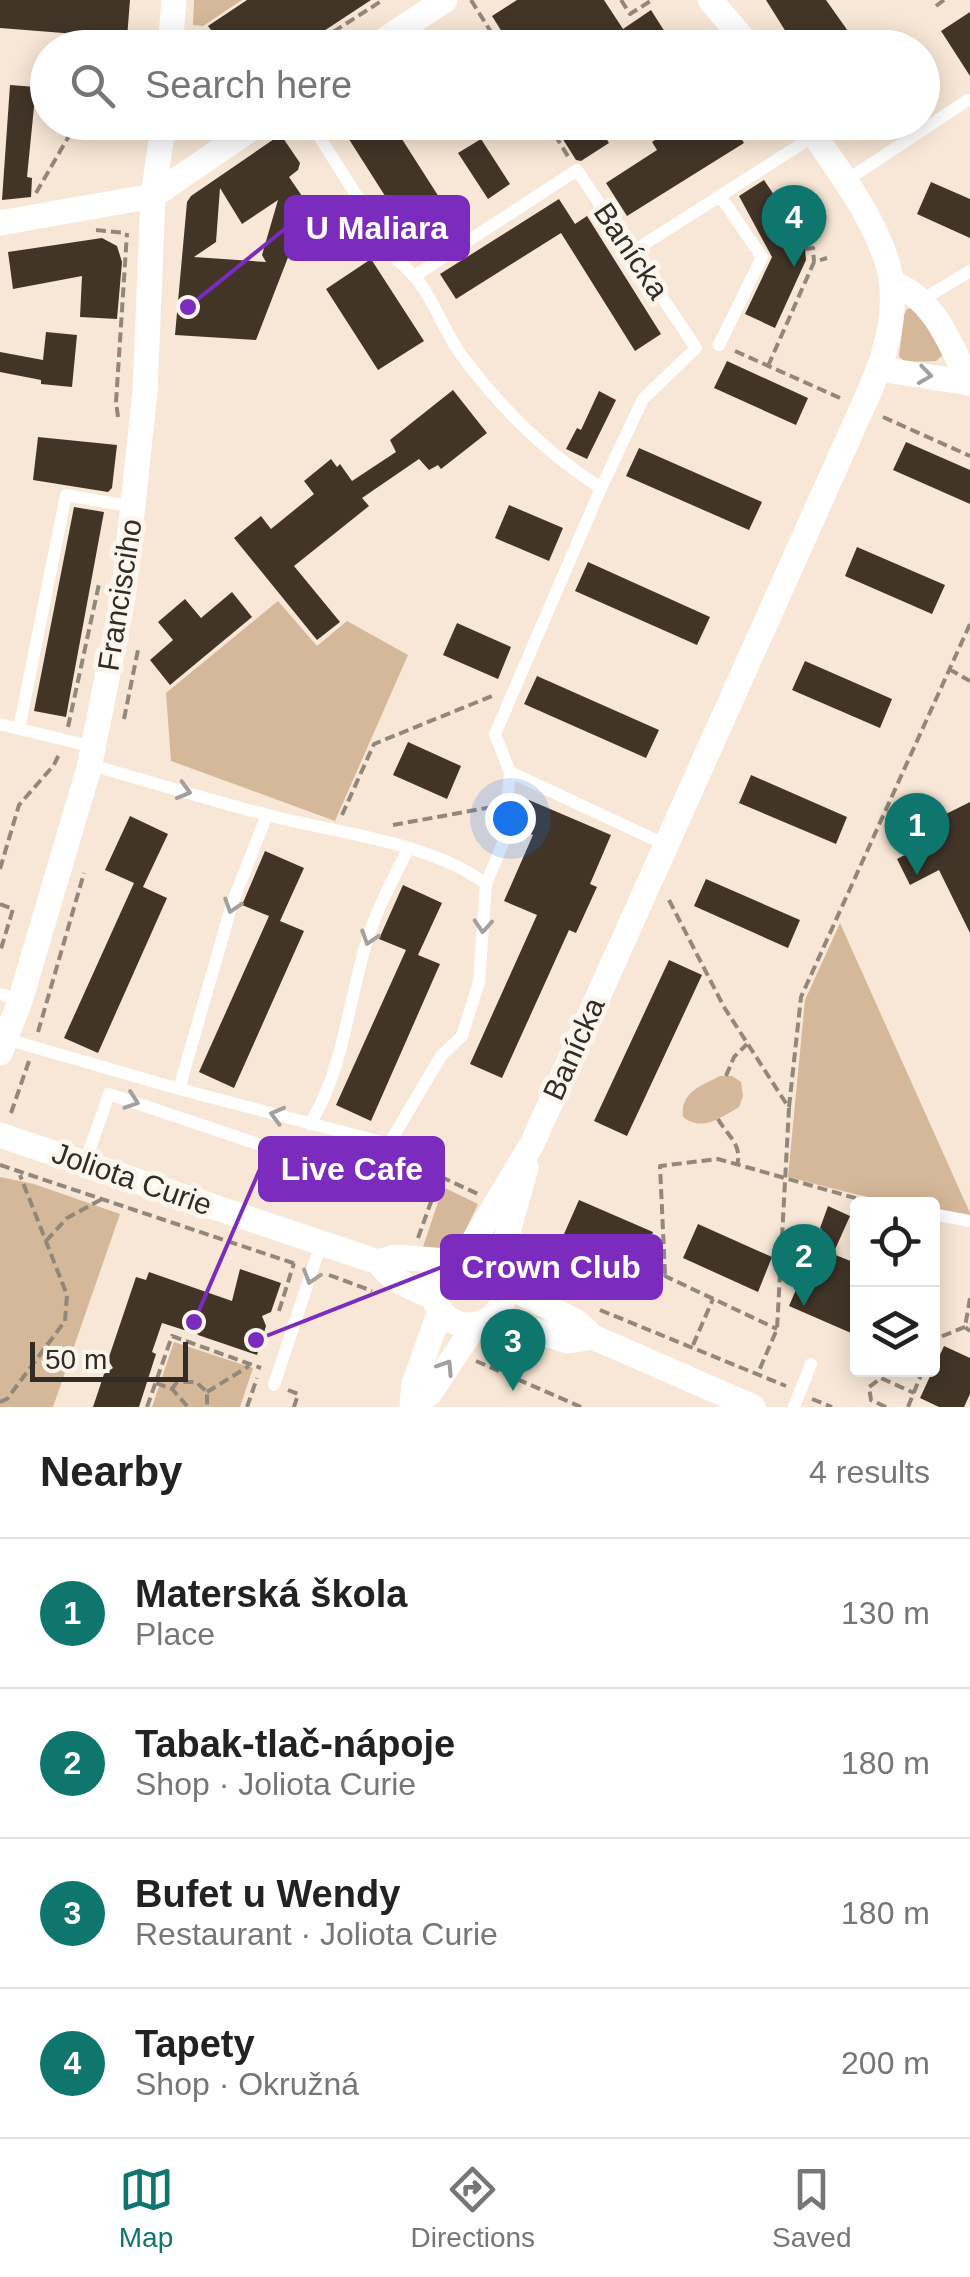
<!DOCTYPE html>
<html lang="en">
<head>
<meta charset="utf-8">
<style>
  :root { --surface:#fff; --page:#f6f6f6; --text:#222; --muted:#767676; --line:#e0e0e0; --accent:#0f766e }
  body { margin:0; font-family:Arial,sans-serif; background:var(--page); color:var(--text) }
  .controls { position:absolute; right:30px; bottom:30px; display:grid; overflow:hidden; border-radius:10px; box-shadow:0 5px 25px #0003 }
  .controls button { width:90px; height:90px; display:grid; place-items:center; padding:0; border:0; border-bottom:2px solid var(--line); background:var(--surface); color:var(--text); font:50px sans-serif }
  .scale { position:absolute; left:30px; bottom:25px; width:158px; box-sizing:border-box; padding-left:10px; border:5px solid #322c26; border-top:0; font-size:28px; line-height:35px; white-space:nowrap; color:#322c26; -webkit-text-stroke:8px #fdf6ef; paint-order:stroke }
  .you { position:absolute; left:510px; top:818px; width:35px; height:35px; margin:-25px; border:8px solid #fff; border-radius:50%; background:#1a73e8; box-shadow:0 0 0 15px #1a73e833 }
  .badge { display:grid; place-items:center; width:65px; height:65px; border-radius:50%; background:var(--accent); color:#fff; font-size:32px; font-weight:700 }
  .pin { position:absolute; translate:-50% -82px; filter:drop-shadow(0 2px 5px #0008) }
  .pin::after { content:''; position:absolute; top:52px; width:35px; height:30px; background:inherit; clip-path:polygon(0 0,100% 0,50% 100%) }
  .list { margin:0; padding:0; list-style:none }
  h2 { display:flex; justify-content:space-between; align-items:center; height:130px; margin:0; padding:0 40px; font-size:42px }
  h2 small { font-size:32px; font-weight:400; color:var(--muted) }
  .list li { display:grid; grid-template-columns:65px 1fr auto; gap:30px; align-items:center; box-sizing:border-box; height:150px; padding:0 40px; border-top:2px solid var(--line) }
  .list b { display:block; font-size:38px; white-space:nowrap }
  .list p { margin:0; font-size:32px; white-space:nowrap; color:var(--muted) }
  .list em { font-size:32px; font-style:normal; color:var(--muted) }
  .icon { flex:none; width:55px; height:55px; fill:none; stroke:currentColor; stroke-width:2; stroke-linecap:round; stroke-linejoin:round }
  .map { position:relative; flex:none; width:970px; height:1407px; overflow:hidden }
  .search { position:absolute; background:var(--surface); box-shadow:0 5px 25px #0003; left:30px; right:30px; top:30px; height:110px; display:flex; align-items:center; gap:25px; box-sizing:border-box; padding:0 35px; border-radius:55px; color:var(--muted); font-size:38px }
  .sheet { height:730px; background:var(--surface) }
  nav { display:flex; justify-content:space-around; align-items:center; box-sizing:border-box; height:140px; border-top:2px solid var(--line); background:var(--surface); font-size:28px; color:var(--muted) }
  nav a { display:grid; justify-items:center; gap:5px }
  nav .on { color:var(--accent) }
  .map>svg:first-child { display:block }
  .green { fill:#d5b899 }
  .building { fill:#423528; fill-rule:evenodd }
  .lines { fill:none; stroke-linecap:round; stroke-linejoin:round }
  .path { stroke:#92877b; stroke-width:4; stroke-dasharray:10 5; stroke-linecap:butt }
  .service { stroke:#fff; stroke-width:12 }
  .minor { stroke:#fff; stroke-width:25 }
  .oneway { stroke:#a3a09d }
  .labels { text-anchor:middle; stroke-width:10; stroke-linejoin:round; paint-order:stroke }
  .street-label { font-size:30px; fill:#322c26; stroke:#fdf6ef }
  .leader { fill:none; stroke:#7b2cbf; stroke-width:4 }
  .callout-dot { fill:#7b2cbf; stroke:#fdf6ef; stroke-width:4 }
  .callout { fill:#7b2cbf; stroke:#7b2cbf; stroke-width:4 }
  .callout-label { font-size:32px; text-anchor:middle; font-weight:bold; fill:#fff }
</style>
</head>
<body>
<div class="map">
<svg width="970" height="1407" viewBox="0 0 970 1407">
  <rect width="100%" height="100%" fill="#f8e7d6"/>
  <path class="green" d="M194,0H242L203,26L193,25Z
    M916,308L944,354L936,361L906,362L899,357L904,315L907,309Z
    M278,601L317,646L347,621L408,655L335,821L171,761L166,693Z
    M840,923L970,1213V1216L933,1209L932,1204C883,1204 836,1189 788,1177L805,1000Z
    M720,1076H732L741,1082L743,1096L739,1107C720,1118 703,1132 683,1117C680,1092 701,1086 720,1076Z
    M0,1177L34,1184L120,1214L53,1407H0Z
    M443,1187L478,1204L455,1252L421,1253Z
    M174,1342L253,1368L240,1407H152Z"/>
  <path class="building" d="M0,0H130L127,38L0,28Z
    M247,0H371L298,48H193L214,34L208,26Z
    M517,0H604L623,29L651,10L675,48H512L492,16Z
    M766,0H826L860,48H796Z
    M970,12V76L941,31Z
    M10,85L36,87L27,177L32,178L31,197L2,200Z
    M338,122H391L446,208L408,232Z
    M552,122H596L609,143L581,161L576,160Z
    M682,122H731L744,143L627,216L606,183L657,150L652,142Z
    M277,137L283,138L300,163L298,170L289,177L302,196L292,204L305,223L299,229L256,340L175,335L187,202L191,196ZM220,188L242,224L278,200L262,255L266,262L194,257L216,242Z
    M481,139L510,184L488,199L458,153Z
    M764,180L805,241V249L806,260L775,328L745,314L772,257L739,196Z
    M931,182L970,199V238L917,214Z
    M559,199L575,224L587,216L661,334L635,351L561,233L456,299L440,274Z
    M102,238L117,246L122,262L117,319L80,317L82,276L13,289L8,252Z
    M371,259L424,341L378,370L326,289Z
    M46,332L77,335L72,387L41,384V380L0,372V352L43,360Z
    M727,361L808,398L796,425L714,388Z
    M453,390L487,433L441,469L438,465L429,470L419,459L362,498L369,506L294,566L340,622L317,640L234,538L261,516L271,529L314,494L304,481L331,459L337,467L340,464L352,481L396,452L390,440Z
    M599,391L616,400L587,459L566,449L577,428L581,430Z
    M38,437L117,445L112,488L108,492L33,480Z
    M906,442L970,470V504L893,470Z
    M639,448L762,502L749,530L626,476Z
    M509,505L563,528L549,561L495,538Z
    M74,507L104,512L66,717L34,711Z
    M857,547L945,585L932,614L845,576Z
    M588,562L710,617L697,645L575,591Z
    M232,592L252,617L170,685L150,660L173,640L158,622L185,599L201,618Z
    M457,623L511,647L498,679L443,655Z
    M805,661L892,699L880,728L792,690Z
    M537,676L659,730L646,758L524,704Z
    M408,742L461,766L447,799L393,775Z
    M751,775L847,817L836,844L739,803Z
    M529,800L611,835L590,884L597,887L576,933L569,930L502,1078L470,1064L537,915L504,901L533,835L517,828Z
    M970,802V933L939,870L910,885L897,859L922,846L914,830Z
    M130,816L168,834L143,887L167,898L98,1053L64,1038L134,883L105,870Z
    M265,851L304,868L280,921L304,931L234,1088L199,1072L269,916L242,905Z
    M706,879L800,920L788,948L694,906Z
    M403,885L442,903L418,955L440,964L371,1121L336,1105L406,950L379,939Z
    M669,960L702,975L627,1136L594,1121Z
    M579,1200L653,1232L638,1267L564,1234Z
    M828,1206L850,1216L833,1254L858,1264V1336L789,1306L822,1229L820,1228Z
    M698,1224L772,1257L758,1292L683,1258Z
    M240,1269L281,1283L271,1312L262,1316L266,1326L257,1355L198,1335L193,1326L184,1330L162,1323L152,1352L156,1354L139,1407H93L104,1374L113,1368L108,1360L136,1277L146,1280L149,1272L232,1301Z
    M944,1346L970,1358V1394L964,1407H939L920,1398Z"/>
  <g class="lines">
    <path class="path" d="M471,0L501,48
      M621,0L630,14L652,0
      M936,6L944,0
      M82,48L83,35
      M308,48L383,0
      M547,122L569,158
      M185,135L199,122
      M36,193L77,122
      M96,230L126,233
      M805,249L813,248L814,262
      M735,351L840,398
      M768,366L814,262L827,258
      M118,417L116,402L127,233
      M883,417L970,456
      M949,669L970,681
      M124,719L138,650
      M68,727L99,584
      M342,815L374,744L492,696
      M393,825L492,807
      M0,869L19,805L54,765L59,754
      M669,900L724,1007L789,1108L777,1329L758,1373
      M0,904L13,909L0,952
      M38,1032L84,873
      M726,1076L734,1057L747,1044
      M789,1107L801,997L970,624
      M11,1113L29,1061
      M718,1119C727,1135 743,1145 737,1165
      M400,1158L478,1194
      M0,1165L296,1264
      M418,1238L440,1177
      M46,1241L67,1218L102,1199
      M530,1242L648,1292L665,1276L777,1329
      M665,1274L660,1166L718,1159L876,1204
      M329,1275L372,1291
      M549,1284L559,1256
      M970,1298L965,1327L970,1331
      M600,1310L786,1386
      M279,1311L294,1263
      M693,1345L713,1299
      M932,1346L935,1339L970,1325
      M476,1361L581,1407
      M513,1375L522,1351
      M156,1383L172,1389L188,1407
      M172,1389L177,1382H196L207,1392V1407
      M288,1390L298,1394L294,1407
      M207,1392L249,1366
      M812,1399L832,1407
      M0,1402L7,1399L65,1321L67,1295L20,1175
      M147,1407L172,1336L261,1368
      M247,1407L257,1378
      M886,1407L871,1400L869,1387L881,1378L914,1393
      M908,1407L923,1370"/>
    <path class="service" d="M310,122L398,261C432,287 438,323 462,356C500,407 547,454 601,488
      M844,182L968,100
      M632,252L814,136
      M416,275L577,170L696,348L643,399L601,488L495,734L510,772L666,845
      M922,300L970,271
      M719,345L762,257L720,196
      M0,724L19,729
      M95,747L19,729L66,495L134,507
      M486,884L503,843L510,772
      M0,994L20,1001
      M6,1039L179,1089L389,1144L441,1056L462,1036L479,982L486,884C431,842 335,833 268,815C208,800 149,781 90,765
      M179,1089L232,904L267,815
      M310,1124C344,1069 348,1001 367,941C377,909 393,879 408,849
      M85,1163L109,1094L326,1167
      M932,1214L970,1221
      M274,1385L321,1244
      M794,1407L811,1364"/>
    <path class="minor" d="M710,0L751,48
      M170,48L174,0
      M372,48L445,0
      M0,223L153,196L261,122
      M892,283C935,298 951,346 970,384
      M880,369L969,383
      M0,1053L20,1001L89,768L123,598L145,392L153,196L164,122
      M0,1135L378,1262C393,1282 412,1288 434,1297
      M433 1289a36 36 0 1 1 72 0a36 36 0 1 1-72 0Z
      M466,1254L532,1144L862,408C880,369 895,331 892,288C889,235 835,165 805,122
      M378,1262L396,1257L447,1261
      M498,1268L526,1168
      M504,1284L577,1322L593,1337L753,1407
      M492,1317L568,1341L593,1337
      M412,1407L414,1384L440,1311
      M414,1407L430,1393L475,1325"/>
  </g>
  <defs><path id="oneway-chevron" d="M-2-3.5L2.5 0L-2 3.5" fill="none" stroke-width="1.6" stroke-linecap="round" stroke-linejoin="round" transform="scale(2.5)"/></defs>
  <g class="oneway">
    <use href="#oneway-chevron" transform="translate(925 375) rotate(8)"/>
    <use href="#oneway-chevron" transform="translate(184 791) rotate(16)"/>
    <use href="#oneway-chevron" transform="translate(232 906) rotate(108)"/>
    <use href="#oneway-chevron" transform="translate(483 926) rotate(94)"/>
    <use href="#oneway-chevron" transform="translate(369 938) rotate(108)"/>
    <use href="#oneway-chevron" transform="translate(132 1101) rotate(19)"/>
    <use href="#oneway-chevron" transform="translate(277 1115) rotate(-165)"/>
    <use href="#oneway-chevron" transform="translate(311 1277) rotate(107)"/>
    <use href="#oneway-chevron" transform="translate(446 1367) rotate(-57)"/>
  </g>
  <g class="labels">
    <g class="street-label">
      <text transform="translate(631 251) rotate(56)" y="10">Banícka</text>
      <text transform="translate(120 595) rotate(-81)" y="10">Francisciho</text>
      <text transform="translate(574 1049) rotate(-66)" y="10">Banícka</text>
      <text transform="translate(132 1179) rotate(19)" y="10">Joliota Curie</text>
    </g>
  </g>
  <path class="leader" d="M188 307L286 228M194 1322L260 1169M256 1340L442 1267"/>
  <g class="callout-dot">
    <circle cx="188" cy="307" r="10"/>
    <circle cx="194" cy="1322" r="10"/>
    <circle cx="256" cy="1340" r="10"/>
  </g>
  <g class="callout">
    <rect x="286" y="197" width="182" height="62" rx="10"/>
    <rect x="260" y="1138" width="183" height="62" rx="10"/>
    <rect x="442" y="1236" width="219" height="62" rx="10"/>
  </g>
  <g class="callout-label">
    <text x="377" y="239">U Maliara</text>
    <text x="352" y="1180">Live Cafe</text>
    <text x="551" y="1278">Crown Club</text>
  </g>
</svg>
<div class="controls">
<button><svg class="icon" aria-label="locate" viewBox="0 0 24 24"><circle cx="12" cy="12" r="6"/><path d="M12 2v4M12 18v4M2 12h4M18 12h4"/></svg></button>
<button><svg class="icon" aria-label="layers" viewBox="0 0 24 24"><path d="M12 4l9 5-9 5-9-5zM3 14l9 5 9-5"/></svg></button>
</div>
<div class="scale">50 m</div>
<div class="you"></div>
<div class="pin badge" style="left:917px;top:875px">1</div>
<div class="pin badge" style="left:804px;top:1306px">2</div>
<div class="pin badge" style="left:513px;top:1391px">3</div>
<div class="pin badge" style="left:794px;top:267px">4</div>
<div class="search"><svg class="icon" aria-label="search" viewBox="0 0 24 24"><circle cx="10" cy="10" r="6"/><path d="M15 15l6 6"/></svg>Search here</div>
</div>
<section class="sheet">
<h2>Nearby<small>4 results</small></h2>
<ul class="list">
<li><span class="badge">1</span><div><b>Materská škola</b><p>Place</p></div><em>130 m</em></li>
<li><span class="badge">2</span><div><b>Tabak-tlač-nápoje</b><p>Shop · Joliota Curie</p></div><em>180 m</em></li>
<li><span class="badge">3</span><div><b>Bufet u Wendy</b><p>Restaurant · Joliota Curie</p></div><em>180 m</em></li>
<li><span class="badge">4</span><div><b>Tapety</b><p>Shop · Okružná</p></div><em>200 m</em></li>
</ul>
</section>
<nav>
<a class="on"><svg class="icon" aria-label="map" viewBox="0 0 24 24"><path d="M3 6l6-2 6 2 6-2v14l-6 2-6-2-6 2zM9 4v14M15 6v14"/></svg>Map</a>
<a><svg class="icon" aria-label="directions" viewBox="0 0 24 24"><path d="M12 3l9 9-9 9-9-9zM9 14v-3h6M13 9l2 2-2 2"/></svg>Directions</a>
<a><svg class="icon" aria-label="saved" viewBox="0 0 24 24"><path d="M7 4h10v16l-5-4-5 4z"/></svg>Saved</a>
</nav>
</body>
</html>
